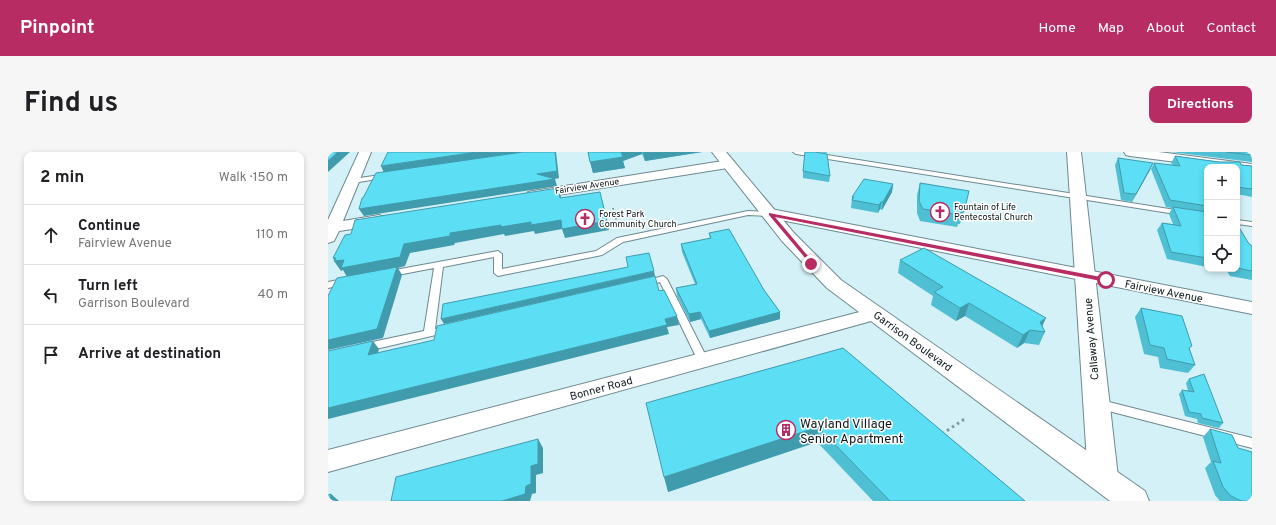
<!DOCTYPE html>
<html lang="en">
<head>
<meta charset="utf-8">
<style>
  :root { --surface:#fff; --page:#f6f6f6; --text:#202124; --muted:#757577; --line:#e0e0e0; --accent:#b82c64 }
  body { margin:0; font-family:Overpass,sans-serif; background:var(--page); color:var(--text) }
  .controls { position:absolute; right:12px; top:12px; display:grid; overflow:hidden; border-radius:8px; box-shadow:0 2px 6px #0003 }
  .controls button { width:36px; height:36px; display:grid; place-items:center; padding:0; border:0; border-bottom:1px solid var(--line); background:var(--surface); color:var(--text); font:20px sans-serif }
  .stop { position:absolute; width:12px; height:12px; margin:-9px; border:3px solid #b82c64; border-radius:50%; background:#fff }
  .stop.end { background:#b82c64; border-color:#fff; box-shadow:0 1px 4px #0008 }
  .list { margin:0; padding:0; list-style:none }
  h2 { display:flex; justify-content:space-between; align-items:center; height:52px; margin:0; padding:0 16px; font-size:17px }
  h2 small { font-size:13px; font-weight:400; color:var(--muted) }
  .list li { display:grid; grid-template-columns:26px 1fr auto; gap:12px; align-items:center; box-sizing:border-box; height:60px; padding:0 16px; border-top:1px solid var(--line) }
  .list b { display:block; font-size:15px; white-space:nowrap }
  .list p { margin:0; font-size:13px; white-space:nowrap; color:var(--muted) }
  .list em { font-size:13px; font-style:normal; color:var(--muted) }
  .icon { flex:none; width:22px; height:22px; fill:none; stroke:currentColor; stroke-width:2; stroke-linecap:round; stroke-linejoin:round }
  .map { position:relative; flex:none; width:924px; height:349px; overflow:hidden; border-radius:8px }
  header { display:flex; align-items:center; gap:24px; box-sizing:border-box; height:56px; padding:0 20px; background:var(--accent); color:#fff }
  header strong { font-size:19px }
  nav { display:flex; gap:22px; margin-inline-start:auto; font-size:14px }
  .intro { display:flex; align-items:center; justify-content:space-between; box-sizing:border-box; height:96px; padding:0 24px }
  h1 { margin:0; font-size:28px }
  .button { padding:10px 18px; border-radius:8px; background:var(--accent); color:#fff; font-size:14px; font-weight:700 }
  main { display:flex; gap:24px; padding:0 24px }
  aside { flex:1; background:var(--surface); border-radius:8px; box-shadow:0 2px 6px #0003 }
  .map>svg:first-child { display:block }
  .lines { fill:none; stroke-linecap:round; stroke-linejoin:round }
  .service-casing { stroke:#6e898f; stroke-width:2 }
  .minor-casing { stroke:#6e898f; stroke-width:2 }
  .tertiary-casing { stroke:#6e898f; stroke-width:2 }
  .secondary-casing { stroke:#6e898f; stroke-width:2 }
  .path-far1 { stroke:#82989c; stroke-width:2; stroke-dasharray:1.5 2; stroke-linecap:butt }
  .path { stroke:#82989c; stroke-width:3; stroke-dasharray:2.5 3.5; stroke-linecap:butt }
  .service { fill:#fff; fill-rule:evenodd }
  .minor { fill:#fff; fill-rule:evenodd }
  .tertiary { fill:#fff; fill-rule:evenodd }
  .secondary { fill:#fff; fill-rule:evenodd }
  .wall { fill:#4fbfd3 }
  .shaded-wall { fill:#409bac }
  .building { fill:#5cdef5; stroke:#409bac }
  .route { fill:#b82c64 }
  .labels { text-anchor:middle; stroke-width:3; stroke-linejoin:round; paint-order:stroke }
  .far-street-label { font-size:9px; fill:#0c1719; stroke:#fff }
  .far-poi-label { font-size:9px; fill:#0c1719; stroke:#fff; text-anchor:start }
  .street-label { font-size:11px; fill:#0c1719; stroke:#fff }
  .near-poi-label { font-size:13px; fill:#0c1719; stroke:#fff; text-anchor:start }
</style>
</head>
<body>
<header>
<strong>Pinpoint</strong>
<nav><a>Home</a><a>Map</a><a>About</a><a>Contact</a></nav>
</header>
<div class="intro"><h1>Find us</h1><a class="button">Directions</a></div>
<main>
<aside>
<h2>2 min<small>Walk · 150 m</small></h2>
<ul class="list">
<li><svg class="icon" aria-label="ahead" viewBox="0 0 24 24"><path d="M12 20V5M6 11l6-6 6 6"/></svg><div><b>Continue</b><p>Fairview Avenue</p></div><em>110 m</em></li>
<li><svg class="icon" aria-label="left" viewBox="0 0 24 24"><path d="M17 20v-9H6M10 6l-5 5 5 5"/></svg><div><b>Turn left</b><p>Garrison Boulevard</p></div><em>40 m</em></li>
<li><svg class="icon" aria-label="arrive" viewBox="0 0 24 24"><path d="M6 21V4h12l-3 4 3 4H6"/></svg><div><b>Arrive at destination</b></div></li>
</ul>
</aside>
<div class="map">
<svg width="924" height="349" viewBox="0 0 924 349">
  <rect width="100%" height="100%" fill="#d3f1f7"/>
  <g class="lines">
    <g class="service-casing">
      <path id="service" d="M465,0H480L879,63V67L468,2Z
        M59,22L61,23V25L25,31L22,29L25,27Z
        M420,59L443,60L447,62L443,64L420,63L295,90L274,103L170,124L166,121V105L115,115L107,177L121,174L125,175L126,177L125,179L35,200L31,199L30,196L31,193L35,192L96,179L106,116L59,125L56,124L55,122L56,120L170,99L174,102V117L268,99L289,86Z
        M909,68L924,70V74L909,72Z
        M335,124L339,127L380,208L379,211H371L332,130L316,135L311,132L313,130Z
        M20,126L25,129L23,131L0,136V130Z
        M769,247L924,286V296L765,255L763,252L765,249Z"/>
    </g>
    <g class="minor-casing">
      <path id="minor" d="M31,0H43L15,69L51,63L56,65L59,68L56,71L51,73L11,79L6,89L0,91V68Z
        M796,0H831L924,12V20L909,18V15H887L802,4L798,3Z
        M401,8L406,9L407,12L406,15L205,47L200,46L198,43L200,40L205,39Z
        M443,57L924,150V162L438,65L435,62L438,59Z
        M547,156L554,158L557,162L554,166L0,320V298Z"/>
    </g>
    <g class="tertiary-casing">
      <path id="tertiary" d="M739,0H753L790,325L785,334L775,338L765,334L760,325Z"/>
    </g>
    <g class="secondary-casing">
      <path id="secondary" d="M384,0H398L466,81L513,128L817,339L821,349H782L499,136L454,89Z"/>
    </g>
    <path class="path-far1" d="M285,56L290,74
      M281,73L289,71"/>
    <path class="path" d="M614,282L638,266"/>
    <use href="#service" class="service"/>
    <use href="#minor" class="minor"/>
    <use href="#tertiary" class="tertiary"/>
    <use href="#secondary" class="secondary"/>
  </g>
  <path class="wall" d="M260,0H374L317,9L314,2L295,9L297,16L265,21Z
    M488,0H499L498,1Z
    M843,0H924V10Z
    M847,4L924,14V45L909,42V15H879V115L839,107L829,78L834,71L845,72L841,62L844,56L838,55L823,17L826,11L845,13L843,11Z
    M790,6L822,18L804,50L793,48L787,13Z
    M475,19L502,24L501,30L475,26Z
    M592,31L641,39L632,72H630L629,75L592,69L589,61V43Z
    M565,32L564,40L554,58L552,57L550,61L523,56L524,45Z
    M909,72L921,92L924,94V128L902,124L899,119L891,117H909Z
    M381,81L436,138L452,160V167L382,186L373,167L362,170L349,144L348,136L367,132L354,100L353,92L382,87Z
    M572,108L714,174L717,180L711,193L696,191L689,196L637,164L628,169L603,153L605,144L570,121Z
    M813,156L862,198L867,213L860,221L832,216L830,205L816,202L807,165Z
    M515,196L697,349H545L489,290L340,340Z
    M861,227L895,271L891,276L870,271L869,267L857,264L851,242L854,238L860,239L858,231Z
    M882,277L910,296L924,349H892L887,343L877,316L883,310L875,285Z"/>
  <path class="shaded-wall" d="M10,0H22L0,20V9Z
    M149,0H197L56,21L53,14Z
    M227,0H228L231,26L227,27L229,34L36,64L31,57Z
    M293,0H314V2L295,9L297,16L265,21L262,10Z
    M315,0H374L317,9Z
    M825,11L822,18L804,50L808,42Z
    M565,32L564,40L554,58L555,50Z
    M230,36L233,45L234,55L232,46Z
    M274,48L281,78L237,86L234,77L207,82L206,79L177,84L176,82L127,91L126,93L82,101L77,114L70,116L74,123L55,186L0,198V188L19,125L15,118L13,119L6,109H7L5,106Z
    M553,50L552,57L550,61L551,53Z
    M326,119L327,124L116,172L113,167Z
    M641,151L637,164L628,169L632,156Z
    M372,160L373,167L362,170L361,162Z
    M452,160V167L382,186L381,179Z
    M349,164L351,173L339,175L341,182L0,267V256Z
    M718,166L712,179V170Z
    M702,178L696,191L689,196L695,183Z
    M45,189L51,197L47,212L40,203Z
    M490,275L489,290L340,340L336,325Z
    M210,287L215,296V321L208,323V341L204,342L202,349H174L203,314Z
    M3,342L11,349H1Z"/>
  <path class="building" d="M0,0H10L0,9Z
    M60,0H149L53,14Z
    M195,0H227L229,19L209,22L227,27L31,57L34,46H35L48,21Z
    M260,0H293L295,5L262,10Z
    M477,0H487L499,2L502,24L475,19Z
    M898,0H924V3Z
    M847,4L891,10H912L913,13L924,14V37L909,35V15H879V54L842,48L826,11L852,14Z
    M790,6L825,11L808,42L796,41Z
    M536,27L565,32L555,50H553L551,53L524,48L526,45H524Z
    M592,31L641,39L636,60H633L632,63L595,57L591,49Z
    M230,36L232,46L272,40L279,69L234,77L233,68L203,73V70L173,75V73L122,81V84L76,92L72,105L13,116L16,108L6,109L8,106H5L17,83L23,82L27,68Z
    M845,55L879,60V106L843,100L834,71L853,74Z
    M909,72L921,92L923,93L924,94V119L909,116Z
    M401,77L436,138L452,160L381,179L372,160L361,162L348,136L369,132L353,92L383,86L381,81Z
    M596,96L718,166L712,170L717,180L702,178L695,183L641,151L632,156L606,140L615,135L572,108Z
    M321,101L326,119L113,167L115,152L300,115L298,105Z
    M69,115L49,177L0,188V144L9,126Z
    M327,124L331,139L336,138L349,164L337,167L339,173L0,256V199L45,189L40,203L93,191L106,188L109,174Z
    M813,156L854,164L864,194L861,196L867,213L839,207L836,196L822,193Z
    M515,196L697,349H562L490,275L336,325L318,251Z
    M876,222L895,271L874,266L873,262L861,260L854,238L866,240L861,227Z
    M882,277L904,283L910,296L924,300V349H914L911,348L903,344L895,335L885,309L893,311Z
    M210,287V312L203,314V332L198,334L197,342L174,349H63L68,325Z
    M3,342L1,349H0V343Z"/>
  <path class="route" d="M441,61L778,126L781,128L778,130L447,65L485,110V113H483L441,63Z"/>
  <defs>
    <g id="church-ring" transform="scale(1)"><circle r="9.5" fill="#fff" stroke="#b82c64" stroke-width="1.5"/><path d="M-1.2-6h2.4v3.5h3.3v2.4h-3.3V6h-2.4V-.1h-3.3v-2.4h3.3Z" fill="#b82c64"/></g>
    <g id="building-ring" transform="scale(1)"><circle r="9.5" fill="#fff" stroke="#b82c64" stroke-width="1.5"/><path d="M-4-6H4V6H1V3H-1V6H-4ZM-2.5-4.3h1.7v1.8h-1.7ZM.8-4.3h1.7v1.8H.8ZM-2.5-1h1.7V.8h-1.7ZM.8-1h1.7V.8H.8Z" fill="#b82c64"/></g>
  </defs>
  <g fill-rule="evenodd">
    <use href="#church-ring" x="612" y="60"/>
    <use href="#church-ring" x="257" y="67"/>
    <use href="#building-ring" x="458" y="278"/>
  </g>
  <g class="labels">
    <g class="far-street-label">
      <text transform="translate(259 34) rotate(-9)" y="3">Fairview Avenue</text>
    </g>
    <g class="far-poi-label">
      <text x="626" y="58">Fountain of Life<tspan x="626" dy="10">Pentecostal Church</tspan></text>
      <text x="271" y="65">Forest Park<tspan x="271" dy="10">Community Church</tspan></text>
    </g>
    <g class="street-label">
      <text transform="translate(836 139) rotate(11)" y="4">Fairview Avenue</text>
      <text transform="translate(763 187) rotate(-95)" y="4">Callaway Avenue</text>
      <text transform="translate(585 189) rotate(36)" y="4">Garrison Boulevard</text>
      <text transform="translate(273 236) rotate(-15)" y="4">Bonner Road</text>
    </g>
    <g class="near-poi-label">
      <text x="472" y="276">Wayland Village<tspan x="472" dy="15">Senior Apartment</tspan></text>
    </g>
  </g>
</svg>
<div class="controls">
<button>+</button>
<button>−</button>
<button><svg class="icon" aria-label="locate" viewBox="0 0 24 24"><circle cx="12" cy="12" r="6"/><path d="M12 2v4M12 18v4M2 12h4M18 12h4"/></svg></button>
</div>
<div class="stop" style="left:778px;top:128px"></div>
<div class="stop end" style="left:483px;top:112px"></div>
</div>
</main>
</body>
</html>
